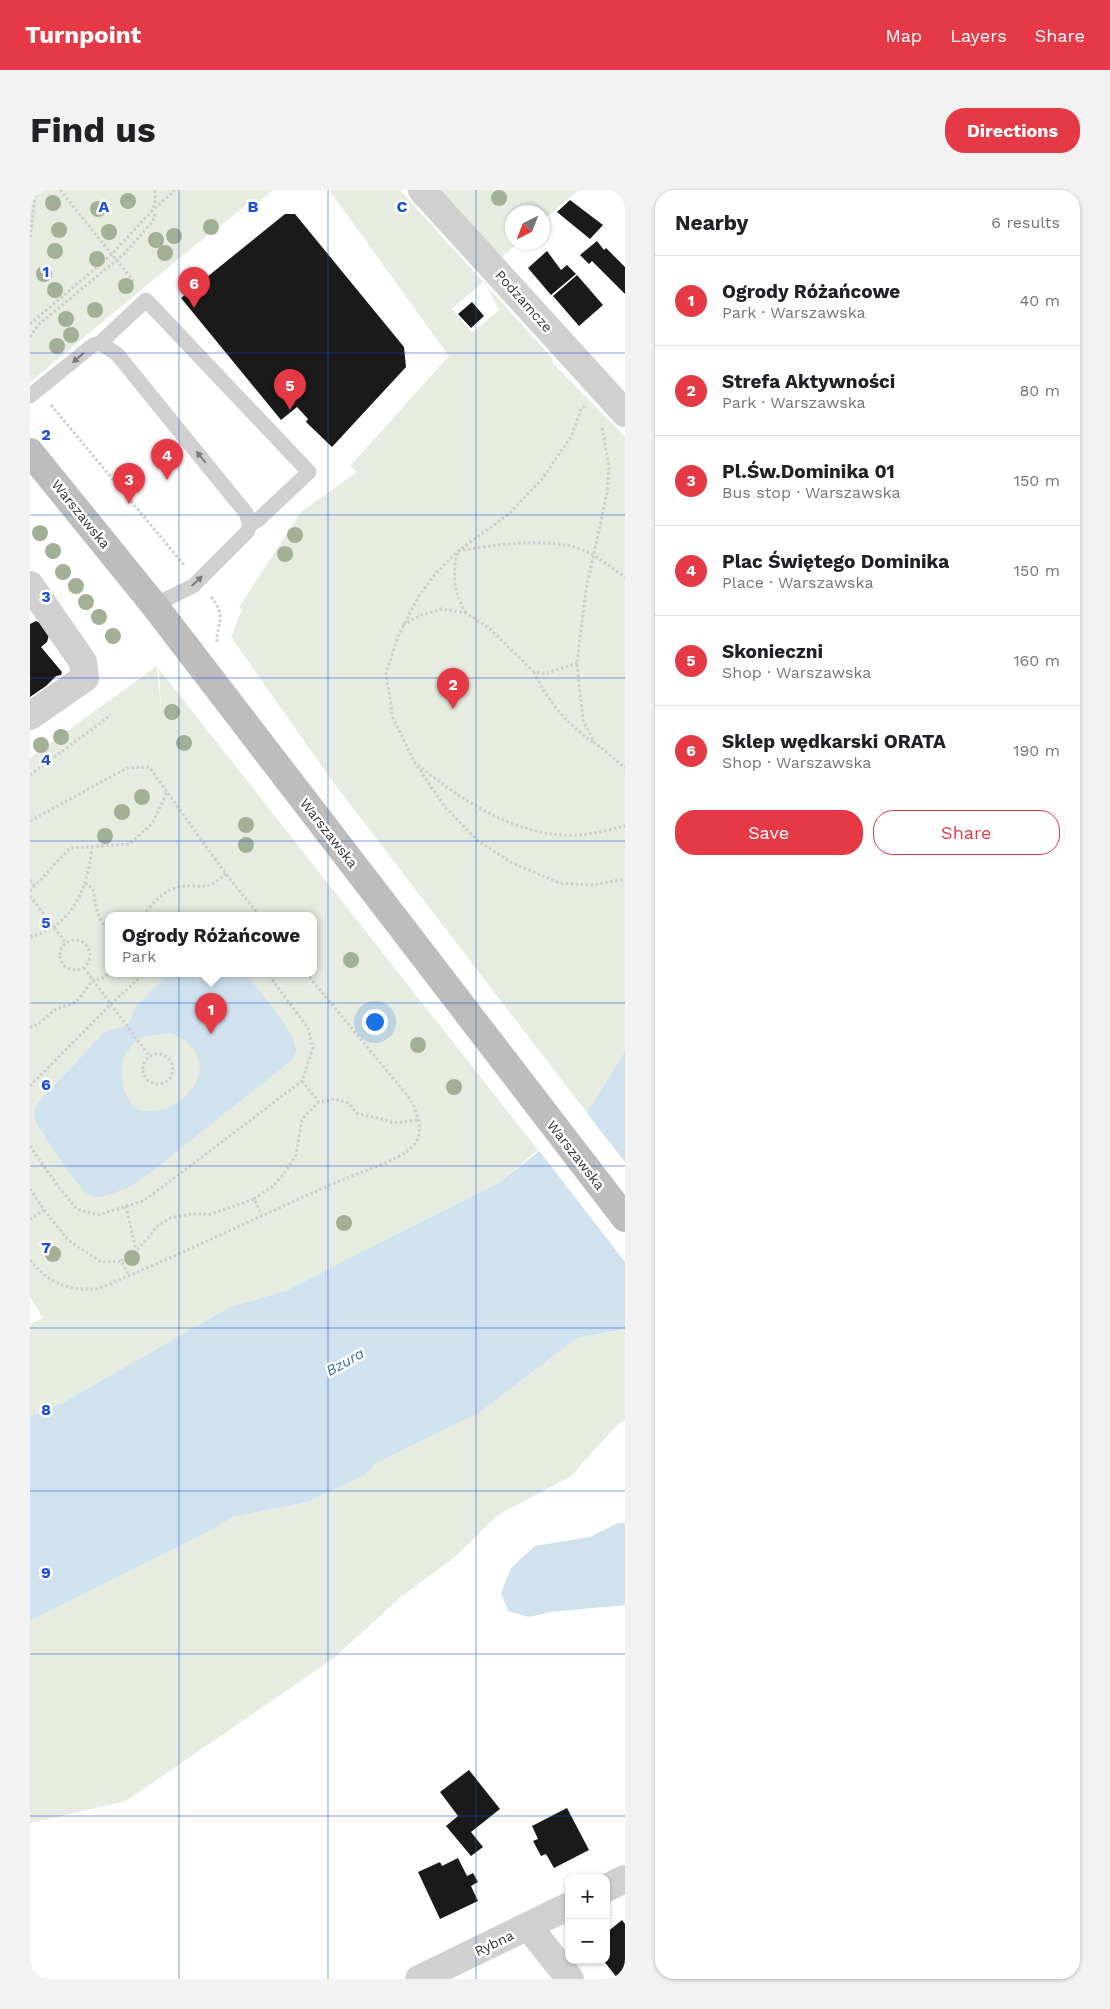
<!DOCTYPE html>
<html lang="en">
<head>
<meta charset="utf-8">
<style>
  :root { --surface:#fff; --page:#f2f2f2; --text:#202124; --muted:#757577; --line:#e0e0e0; --accent:#e63946 }
  body { margin:0; font-family:"Work Sans",sans-serif; background:var(--page); color:var(--text) }
  .controls { position:absolute; right:15px; bottom:15px; display:grid; overflow:hidden; border-radius:10px; box-shadow:0 1px 4px #0004 }
  .controls button { width:45px; height:45px; display:grid; place-items:center; padding:0; border:0; border-bottom:1px solid var(--line); background:var(--surface); color:var(--text); font:25px sans-serif }
  .compass { position:absolute; left:475px; top:15px; width:45px; height:45px; border-radius:50%; background:var(--surface); box-shadow:0 1px 4px #0004; rotate:222deg }
  .you { position:absolute; left:344px; top:831px; width:18px; height:18px; margin:-12px; border:4px solid #fff; border-radius:50%; background:#1a73e8; box-shadow:0 0 0 8px #1a73e833 }
  .badge { display:grid; place-items:center; width:32px; height:32px; border-radius:50%; background:var(--accent); color:#fff; font-size:16px; font-weight:700 }
  .pin { position:absolute; translate:-50% -41px; filter:drop-shadow(0 1px 2px #0008) }
  .pin::after { content:''; position:absolute; top:26px; width:18px; height:15px; background:inherit; clip-path:polygon(0 0,100% 0,50% 100%) }
  .popup { position:absolute; left:75px; top:722px; width:212px; height:65px; box-sizing:border-box; display:grid; place-content:center; border-radius:10px; background:var(--surface); filter:drop-shadow(0 1px 4px #0005); font-size:16px; white-space:nowrap; color:var(--muted) }
  .popup b { font-size:19px; color:var(--text) }
  .popup::after { content:''; position:absolute; left:50%; top:100%; margin-left:-10px; border:10px solid transparent; border-top-color:var(--surface) }
  .list { margin:0; padding:0; list-style:none }
  h2 { display:flex; justify-content:space-between; align-items:center; height:65px; margin:0; padding:0 20px; font-size:21px }
  h2 small { font-size:16px; font-weight:400; color:var(--muted) }
  .list li { display:grid; grid-template-columns:32px 1fr auto; gap:15px; align-items:center; box-sizing:border-box; height:90px; padding:0 20px; border-top:1px solid var(--line) }
  .list b { display:block; font-size:19px; white-space:nowrap }
  .list p { margin:0; font-size:16px; white-space:nowrap; color:var(--muted) }
  .list em { font-size:16px; font-style:normal; color:var(--muted) }
  .actions { display:flex; gap:10px; padding:15px 20px }
  .actions a { flex:1; padding:11px 0; border:1px solid var(--accent); border-radius:20px; text-align:center; font-size:18px; color:var(--accent) }
  .actions .main { background:var(--accent); color:#fff }
  .map { position:relative; flex:none; width:595px; height:1789px; overflow:hidden; border-radius:20px }
  header { display:flex; align-items:center; gap:30px; box-sizing:border-box; height:70px; padding:0 25px; background:var(--accent); color:#fff }
  header strong { font-size:24px }
  nav { display:flex; gap:28px; margin-inline-start:auto; font-size:18px }
  .intro { display:flex; align-items:center; justify-content:space-between; box-sizing:border-box; height:120px; padding:0 30px }
  h1 { margin:0; font-size:35px }
  .button { padding:12px 22px; border-radius:20px; background:var(--accent); color:#fff; font-size:18px; font-weight:700 }
  main { display:flex; gap:30px; padding:0 30px }
  aside { flex:1; background:var(--surface); border-radius:20px; box-shadow:0 1px 4px #0004 }
  .map>svg:first-child { display:block }
  .green { fill:#e6ecdf; fill-rule:evenodd }
  .water { fill:#cfe2ee; fill-rule:evenodd }
  .pier { fill:#fff }
  .building { fill:#1a1a1a }
  .lines { fill:none; stroke-linecap:round; stroke-linejoin:round }
  .path { stroke:#cdcdcd; stroke-width:3; stroke-dasharray:2.5 2.5; stroke-linecap:butt }
  .lane { stroke:#d0d0d0; stroke-width:15 }
  .street { stroke:#d0d0d0; stroke-width:28 }
  .secondary { stroke:#bdbdbd; stroke-width:28 }
  .tree { fill:#a2b095 }
  .oneway { fill:#7a7a7a }
  .grid { fill:none; stroke:#1d4ed8; stroke-width:1; stroke-opacity:0.55 }
  .labels { text-anchor:middle; stroke-width:5; stroke-linejoin:round; paint-order:stroke }
  .street-label { font-size:14px; fill:#333; stroke:#fff }
  .water-label { font-size:15px; font-style:italic; fill:#3f7597; stroke:#fff }
  .grid-label { font-size:16px; text-anchor:middle; font-weight:bold; fill:#1d4ed8; stroke:#fff; stroke-width:5; stroke-linejoin:round; paint-order:stroke }
</style>
</head>
<body>
<header>
<strong>Turnpoint</strong>
<nav><a>Map</a><a>Layers</a><a>Share</a></nav>
</header>
<div class="intro"><h1>Find us</h1><a class="button">Directions</a></div>
<main>
<div class="map">
<svg width="595" height="1789" viewBox="0 0 595 1789">
  <rect width="100%" height="100%" fill="#fff"/>
  <path class="green" d="M0,0H243L228,13L223,10L163,57L0,192Z
    M299,0H370L521,167L523,173L595,247V861L557,923L303,592L201,447L212,420L209,417L271,322L327,282L320,276L419,166ZM454,91L469,120L442,143L422,119Z
    M406,0H549L513,30L512,22H482V52L488,53L471,68Z
    M127,476L131,522L129,479L508,960L470,992L255,1101L200,1117L34,1212L0,1226V1134L13,1128L0,1107V568ZM79,725H284V783H79Z
    M595,1139V1230L587,1235L541,1286L468,1325L425,1367L372,1406L304,1468L96,1611L0,1633V1431L180,1341L203,1327L277,1312L335,1285L346,1273L449,1223L547,1148Z"/>
  <path class="water" d="M139,783H215C227,799 268,843 266,862L262,870L111,990C100,996 76,1009 64,1007C51,1006 16,947 7,934L4,926L6,915L71,846L79,840L94,837L99,833L107,815ZM141,843C205,870 149,936 103,918L94,901L91,884L92,869L103,854L112,847Z
    M595,861V1139L547,1148L449,1223L346,1273L335,1285L277,1312L203,1327L180,1341L0,1431V1226L34,1212L200,1117L255,1101L470,992L557,923Z
    M588,1333H595V1415L521,1422L499,1427L478,1421L471,1403L481,1378L505,1356L560,1347Z"/>
  <path class="pier" d="M555,921L595,972V1072L507,958Z"/>
  <path class="building" d="M540,10L573,35L560,49L527,22Z
    M255,24H265L374,157L376,177L302,257L276,232L278,229L267,217L251,230L151,108Z
    M567,51L574,60L576,58L595,77V104L562,71L559,74L550,65Z
    M517,61L531,80L537,75L546,84L521,105L498,78Z
    M547,85L573,115L549,136L523,106Z
    M442,112L454,126L441,138L428,124Z
    M6,431L10,433L19,445L17,452L11,457L32,482L31,485L26,486L16,496L0,507V434Z
    M439,1580L470,1619L441,1642L453,1657L441,1666L416,1636L428,1626L410,1602Z
    M537,1618L559,1660L524,1678L516,1664L511,1666L503,1651L508,1649L502,1636Z
    M428,1668L437,1686L443,1683L448,1692L441,1696L448,1711L410,1729L388,1682L410,1672L412,1676Z
    M592,1730L595,1734V1787L588,1789L573,1770H576V1743Z"/>
  <g class="lines">
    <path class="path" d="M30,0L105,93
      M0,47L6,0
      M0,134L81,65L122,21L125,12V0
      M0,147L9,134L94,64L123,31L125,26L122,21L145,0
      M21,215L154,375
      M555,216L551,219L542,245L512,289L479,324L428,361L405,384L389,406L368,446L356,484L363,528L385,573L415,617L447,650L482,673L530,693L562,695L595,689
      M572,238L579,276L577,303L556,400L547,473L553,530L564,552L595,578
      M181,407C197,426 187,432 187,452
      M436,423C423,402 422,384 428,361C463,355 505,349 541,356C560,360 579,376 595,387
      M373,435L391,425L411,419L436,423L460,439L503,481L514,484L547,473
      M504,482C517,510 537,535 563,552
      M388,575C429,608 477,641 531,645C551,647 575,641 595,636
      M0,585L81,525
      M0,631L97,578L119,577L196,684L229,725
      M0,690L5,696
      M55,693L62,698C67,711 65,731 79,739
      M0,701L40,658L99,654L122,634L137,602
      M0,706L36,753
      M113,725C122,715 132,702 145,698C156,694 166,697 176,696C184,694 190,689 196,684
      M0,747C44,735 57,699 62,658
      M30 765a15 15 0 1 1 30 0a15 15 0 1 1-30 0Z
      M54,778L120,867
      M0,838L8,834L25,820L46,812L63,790L71,789L80,783
      M113 879a15 15 0 1 1 30 0a15 15 0 1 1-30 0Z
      M272,891L289,912
      M0,896L80,815L115,783
      M0,956L27,995L47,1019L68,1025L113,1011L147,986L272,891L283,858L278,838L237,783
      M0,999L14,1020L0,1029
      M224,1009L243,996L256,981L266,965L272,929L289,912L306,909L318,913L328,924L348,928L364,933L389,930
      M96,1016L106,1060
      M14,1020L38,1050L71,1072L91,1071L99,1085
      M0,1070C20,1094 36,1100 67,1099C148,1066 227,1027 307,992C327,983 369,971 383,956C396,943 387,924 381,910L276,783
      M91,1071L106,1061L120,1046L126,1037L140,1028L161,1024H181L224,1009L232,1025"/>
    <path class="lane" d="M70,153L116,110L279,282L228,330L220,335
      M0,206L63,155L70,153L87,164L216,323L220,335L217,342L163,396L124,415"/>
    <path class="street" d="M392,0L595,223
      M0,395L53,472L55,488L0,526
      M576,1698L595,1689
      M498,1736L540,1789
      M389,1789L539,1716"/>
    <path class="secondary" d="M0,262L124,415L595,1028"/>
  </g>
  <g class="tree">
    <circle cx="469" cy="8" r="8"/>
    <circle cx="98" cy="11" r="8"/>
    <circle cx="23" cy="13" r="8"/>
    <circle cx="68" cy="19" r="8"/>
    <circle cx="181" cy="37" r="8"/>
    <circle cx="29" cy="40" r="8"/>
    <circle cx="79" cy="42" r="8"/>
    <circle cx="144" cy="46" r="8"/>
    <circle cx="126" cy="50" r="8"/>
    <circle cx="25" cy="61" r="8"/>
    <circle cx="135" cy="63" r="8"/>
    <circle cx="67" cy="69" r="8"/>
    <circle cx="14" cy="84" r="8"/>
    <circle cx="96" cy="96" r="8"/>
    <circle cx="25" cy="100" r="8"/>
    <circle cx="65" cy="120" r="8"/>
    <circle cx="36" cy="129" r="8"/>
    <circle cx="41" cy="145" r="8"/>
    <circle cx="27" cy="156" r="8"/>
    <circle cx="10" cy="343" r="8"/>
    <circle cx="265" cy="345" r="8"/>
    <circle cx="23" cy="361" r="8"/>
    <circle cx="255" cy="364" r="8"/>
    <circle cx="33" cy="382" r="8"/>
    <circle cx="46" cy="396" r="8"/>
    <circle cx="56" cy="412" r="8"/>
    <circle cx="69" cy="427" r="8"/>
    <circle cx="83" cy="446" r="8"/>
    <circle cx="142" cy="522" r="8"/>
    <circle cx="31" cy="547" r="8"/>
    <circle cx="154" cy="553" r="8"/>
    <circle cx="11" cy="555" r="8"/>
    <circle cx="112" cy="607" r="8"/>
    <circle cx="92" cy="622" r="8"/>
    <circle cx="216" cy="635" r="8"/>
    <circle cx="75" cy="646" r="8"/>
    <circle cx="216" cy="655" r="8"/>
    <circle cx="321" cy="770" r="8"/>
    <circle cx="388" cy="855" r="8"/>
    <circle cx="424" cy="897" r="8"/>
    <circle cx="314" cy="1033" r="8"/>
    <circle cx="23" cy="1064" r="8"/>
    <circle cx="102" cy="1068" r="8"/>
  </g>
  <defs><path id="oneway-solid" d="M-6-.8H1V-3.2L6.5 0L1 3.2V.8H-6Z" transform="scale(1.25)"/></defs>
  <g class="oneway">
    <use href="#oneway-solid" transform="translate(48 168) rotate(139)"/>
    <use href="#oneway-solid" transform="translate(171 267) rotate(-129)"/>
    <use href="#oneway-solid" transform="translate(167 391) rotate(-43)"/>
  </g>
  <path class="grid" d="M149,0V1789M298,0V1789M446,0V1789M0,163H595M0,325H595M0,488H595M0,651H595M0,813H595M0,976H595M0,1138H595M0,1301H595M0,1464H595M0,1626H595"/>
  <g class="labels">
    <g class="street-label">
      <text transform="translate(494 111) rotate(48)" y="5">Podzamcze</text>
      <text transform="translate(51 324) rotate(51)" y="5">Warszawska</text>
      <text transform="translate(299 643) rotate(52)" y="5">Warszawska</text>
      <text transform="translate(546 965) rotate(52)" y="5">Warszawska</text>
      <text transform="translate(464 1753) rotate(-26)" y="5">Rybna</text>
    </g>
    <g class="water-label">
      <text transform="translate(315 1172) rotate(-29)" y="5">Bzura</text>
    </g>
  </g>
  <g class="grid-label">
    <text x="74" y="22">A</text>
    <text x="223" y="22">B</text>
    <text x="372" y="22">C</text>
    <text x="16" y="87">1</text>
    <text x="16" y="250">2</text>
    <text x="16" y="412">3</text>
    <text x="16" y="575">4</text>
    <text x="16" y="738">5</text>
    <text x="16" y="900">6</text>
    <text x="16" y="1063">7</text>
    <text x="16" y="1225">8</text>
    <text x="16" y="1388">9</text>
  </g>
</svg>
<div class="controls">
<button>+</button>
<button>−</button>
</div>
<svg class="compass" viewBox="-18 -18 36 36"><path d="M0-13l5 13h-10z" fill="#e53935"/><path d="M0 13l5-13h-10z" fill="#757577"/></svg>
<div class="you"></div>
<div class="pin badge" style="left:181px;top:844px">1</div>
<div class="popup"><b>Ogrody Różańcowe</b>Park</div>
<div class="pin badge" style="left:423px;top:519px">2</div>
<div class="pin badge" style="left:99px;top:314px">3</div>
<div class="pin badge" style="left:137px;top:290px">4</div>
<div class="pin badge" style="left:260px;top:220px">5</div>
<div class="pin badge" style="left:164px;top:118px">6</div>
</div>
<aside>
<h2>Nearby<small>6 results</small></h2>
<ul class="list">
<li><span class="badge">1</span><div><b>Ogrody Różańcowe</b><p>Park · Warszawska</p></div><em>40 m</em></li>
<li><span class="badge">2</span><div><b>Strefa Aktywności</b><p>Park · Warszawska</p></div><em>80 m</em></li>
<li><span class="badge">3</span><div><b>Pl.Św.Dominika 01</b><p>Bus stop · Warszawska</p></div><em>150 m</em></li>
<li><span class="badge">4</span><div><b>Plac Świętego Dominika</b><p>Place · Warszawska</p></div><em>150 m</em></li>
<li><span class="badge">5</span><div><b>Skonieczni</b><p>Shop · Warszawska</p></div><em>160 m</em></li>
<li><span class="badge">6</span><div><b>Sklep wędkarski ORATA</b><p>Shop · Warszawska</p></div><em>190 m</em></li>
</ul>
<div class="actions"><a class="main">Save</a><a>Share</a></div>
</aside>
</main>
</body>
</html>
